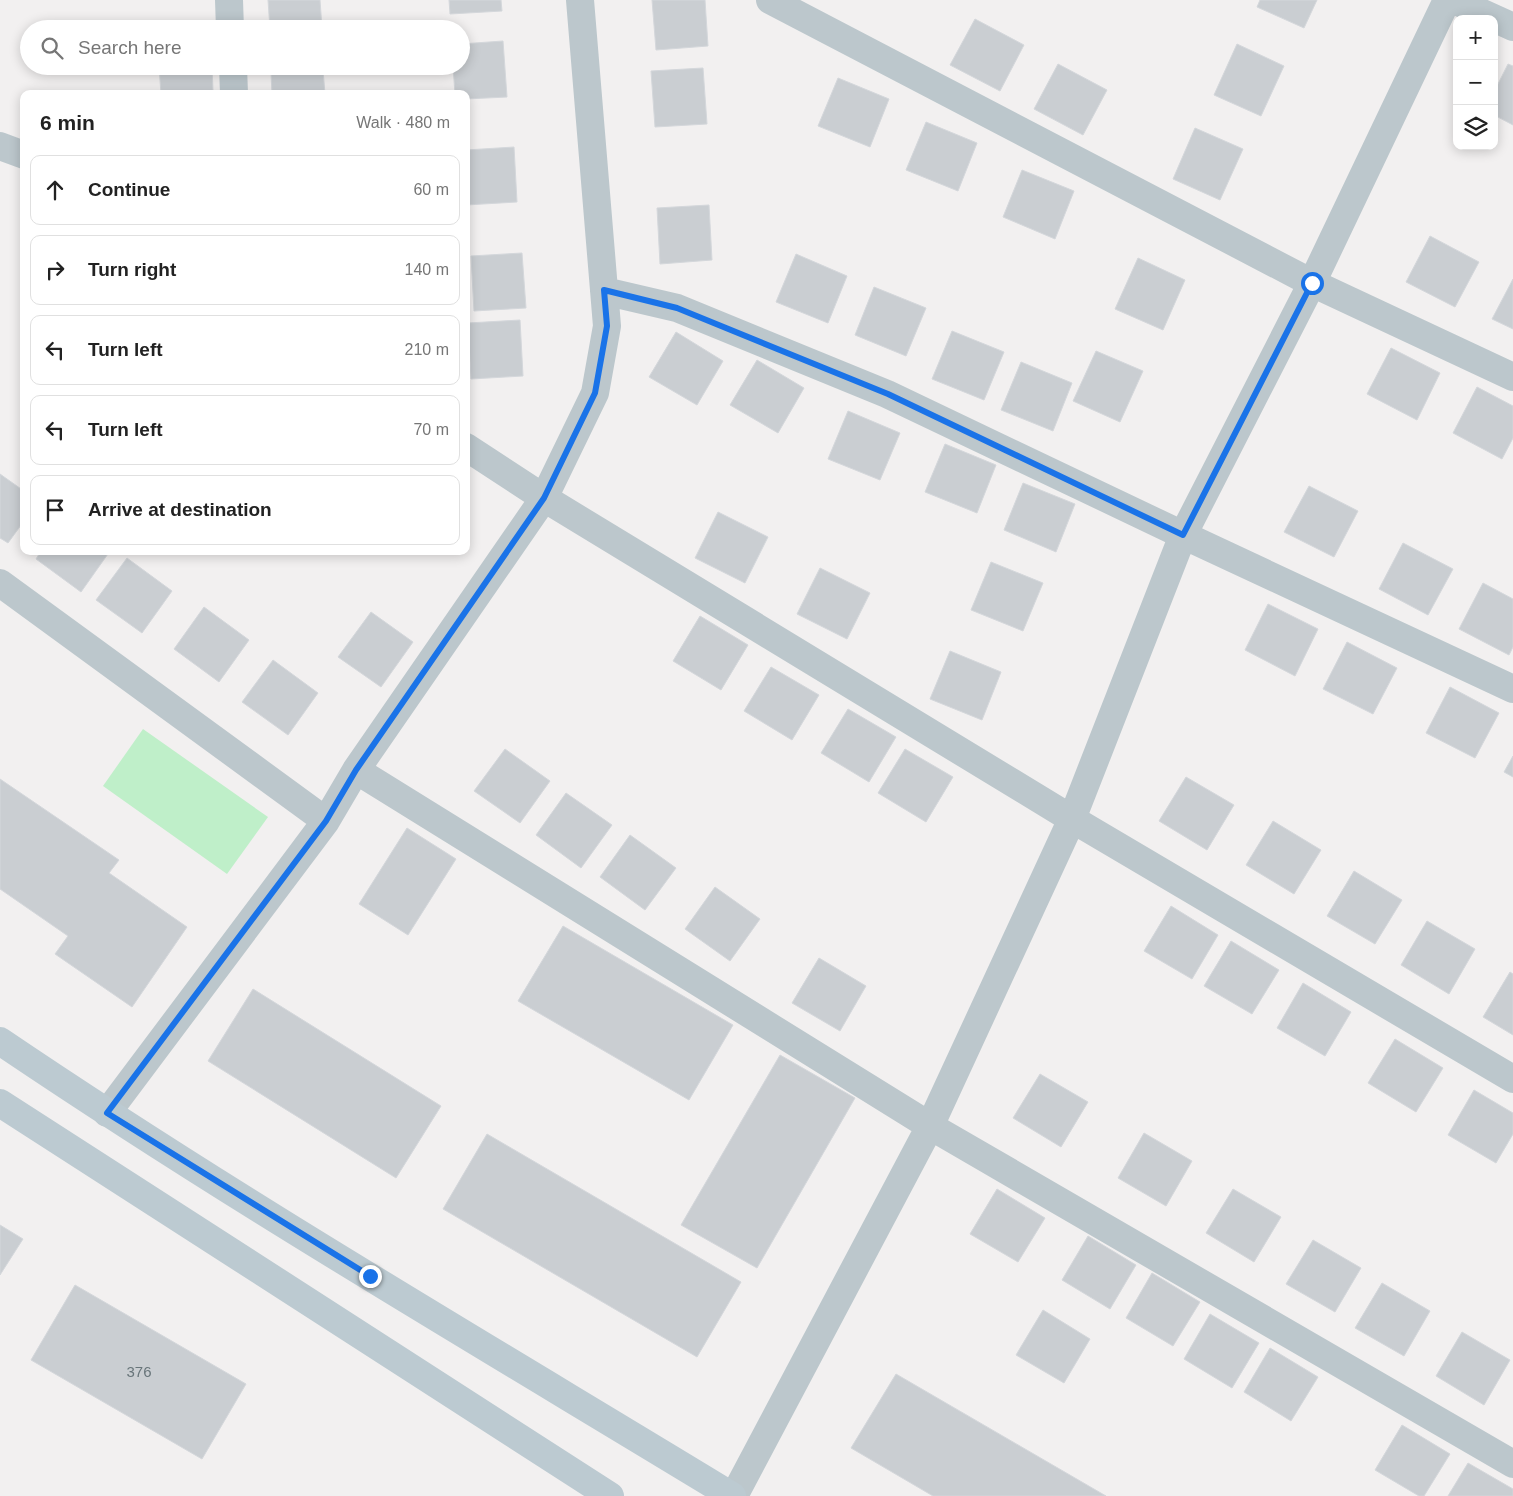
<!DOCTYPE html>
<html lang="en">
<head>
<meta charset="utf-8">
<style>
  :root { --surface:#fff; --page:#f6f6f6; --text:#222; --muted:#767676; --line:#e0e0e0 }
  body { margin:0; font-family:Arial,sans-serif; background:var(--page); color:var(--text) }
  .controls { position:absolute; right:15px; top:15px; display:grid; overflow:hidden; border-radius:10px; box-shadow:0 2px 12px #0003 }
  .controls button { width:45px; height:45px; display:grid; place-items:center; padding:0; border:0; border-bottom:1px solid var(--line); background:var(--surface); color:var(--text); font:25px sans-serif }
  .stop { position:absolute; width:15px; height:15px; margin:-11px; border:4px solid #1a73e8; border-radius:50%; background:#fff }
  .stop.end { background:#1a73e8; border-color:#fff; box-shadow:0 1px 5px #0008 }
  .list { margin:0; padding:0; list-style:none }
  h2 { display:flex; justify-content:space-between; align-items:center; height:65px; margin:0; padding:0 20px; font-size:21px }
  h2 small { font-size:16px; font-weight:400; color:var(--muted) }
  .list li { display:grid; grid-template-columns:32px 1fr auto; gap:15px; align-items:center; box-sizing:border-box; height:70px; margin:0 10px 10px; padding:0 10px; border:1px solid var(--line); border-radius:10px }
  .list b { display:block; font-size:19px; white-space:nowrap }
  .list em { font-size:16px; font-style:normal; color:var(--muted) }
  .icon { flex:none; width:28px; height:28px; fill:none; stroke:currentColor; stroke-width:2; stroke-linecap:round; stroke-linejoin:round }
  .map { position:relative; flex:none; width:1513px; height:1496px; overflow:hidden }
  .search { position:absolute; background:var(--surface); box-shadow:0 2px 12px #0003; left:20px; top:20px; width:450px; height:55px; display:flex; align-items:center; gap:12px; box-sizing:border-box; padding:0 18px; border-radius:28px; color:var(--muted); font-size:19px }
  .panel { position:absolute; background:var(--surface); box-shadow:0 2px 12px #0003; left:20px; top:90px; width:450px; height:465px; border-radius:10px }
  .map>svg:first-child { display:block }
  .green { fill:#bfefc9 }
  .building { fill:#caced2; stroke:#d4d7db }
  .lines { fill:none; stroke-linecap:round; stroke-linejoin:round }
  .street { stroke:#bcc7cc; stroke-width:28 }
  .secondary { stroke:#bccad1; stroke-width:28 }
  .route { stroke:#1a73e8; stroke-width:6 }
  .labels { text-anchor:middle; stroke-width:4; stroke-linejoin:round; paint-order:stroke }
  .number-label { font-size:15px; fill:#68757a }
</style>
</head>
<body>
<div class="map">
<svg width="1513" height="1496" viewBox="0 0 1513 1496">
  <rect width="100%" height="100%" fill="#f2f0f0"/>
  <path class="green" d="M143,729L268,817L227,874L103,786Z"/>
  <path class="building" d="M268,0H320L322,28L270,29Z
    M449,0H501L502,11L450,14Z
    M652,0H705L708,46L656,50Z
    M1260,0H1317L1304,28L1257,7Z
    M975,19L1024,45L1000,91L950,65Z
    M503,41L507,97L466,99V94H455L453,66H461V44Z
    M1237,44L1284,66L1261,116L1214,95Z
    M1058,64L1107,90L1083,135L1034,109Z
    M1508,64L1513,66V125L1494,115V92Z
    M159,66H212L213,91L161,94Z
    M703,68L707,124L655,127L651,71Z
    M323,70L325,94H272L271,73Z
    M838,78L889,99L870,147L818,126Z
    M926,122L977,143L958,191L906,170Z
    M1195,128L1243,149L1220,200L1173,179Z
    M514,147L517,202L466,205V150Z
    M1022,170L1074,191L1055,239L1003,217Z
    M709,205L712,260L660,264L657,208Z
    M1430,236L1479,262L1455,307L1406,282Z
    M522,253L526,308L474,311L471,256Z
    M796,254L847,276L828,323L776,302Z
    M1138,258L1185,280L1163,330L1115,309Z
    M1513,279V329L1492,319Z
    M874,287L926,308L906,356L855,335Z
    M520,320L523,376L471,379L468,323Z
    M952,331L1004,352L984,400L932,379Z
    M676,332L723,361L697,405L649,377Z
    M1391,348L1440,373L1417,420L1367,394Z
    M1096,351L1143,371L1120,422L1073,401Z
    M757,360L804,388L778,433L730,405Z
    M1021,362L1072,383L1053,431L1001,410Z
    M1477,387L1513,406V438L1502,459L1453,433Z
    M848,411L900,433L880,480L828,459Z
    M945,444L996,465L977,513L925,492Z
    M0,474L24,491V521L8,543L0,538Z
    M1023,483L1075,504L1056,552L1004,530Z
    M1309,486L1358,511L1334,557L1284,532Z
    M718,512L768,537L745,583L695,558Z
    M1403,543L1453,569L1428,615L1379,589Z
    M41,551H110L81,592L36,559Z
    M127,558L172,591L142,633L96,600Z
    M991,562L1043,583L1023,631L971,610Z
    M820,568L870,593L847,639L797,614Z
    M1483,583L1513,599V647L1509,655L1459,629Z
    M1268,604L1318,629L1295,676L1245,650Z
    M204,607L249,640L219,682L174,649Z
    M371,612L413,642L381,687L338,657Z
    M700,616L748,645L721,690L673,661Z
    M1347,642L1397,668L1373,714L1323,689Z
    M950,651L1001,672L982,720L930,699Z
    M273,660L318,693L288,735L242,702Z
    M771,667L819,695L792,740L744,711Z
    M1450,687L1499,713L1475,758L1426,733Z
    M848,709L896,737L869,782L821,753Z
    M505,749L550,781L520,823L474,791Z
    M905,749L953,777L926,822L878,793Z
    M1513,756V777L1504,772Z
    M1186,777L1234,805L1207,850L1159,821Z
    M0,779L119,860L109,873L187,927L132,1007L55,954L68,936L0,889Z
    M566,793L612,825L581,868L536,835Z
    M1273,821L1321,850L1294,894L1246,865Z
    M407,828L456,859L408,935L359,904Z
    M630,835L676,868L645,910L600,877Z
    M1354,871L1402,900L1375,944L1327,916Z
    M715,887L760,919L730,961L685,929Z
    M1171,906L1218,935L1192,979L1144,951Z
    M1427,921L1475,949L1449,994L1401,965Z
    M563,926L733,1025L689,1100L518,1001Z
    M1231,941L1279,970L1252,1014L1204,986Z
    M819,958L866,986L840,1031L792,1003Z
    M1510,972L1513,974V1035L1483,1017Z
    M1303,983L1351,1012L1325,1056L1277,1028Z
    M253,989L441,1106L396,1178L208,1061Z
    M1395,1039L1443,1068L1416,1112L1368,1083Z
    M780,1055L855,1098L757,1268L681,1225Z
    M1040,1074L1088,1102L1061,1147L1013,1118Z
    M1474,1090L1513,1113V1134L1496,1163L1448,1135Z
    M1144,1133L1192,1161L1166,1206L1118,1178Z
    M487,1134L741,1282L697,1357L443,1209Z
    M997,1189L1045,1218L1018,1262L970,1234Z
    M1233,1189L1281,1217L1254,1262L1206,1233Z
    M0,1225L23,1239L0,1275Z
    M1088,1236L1136,1265L1110,1309L1062,1280Z
    M1313,1240L1361,1268L1335,1312L1286,1284Z
    M1152,1273L1200,1302L1173,1346L1126,1318Z
    M1382,1283L1430,1311L1404,1356L1355,1328Z
    M75,1285L246,1384L202,1459L31,1360Z
    M1043,1310L1090,1339L1064,1383L1016,1355Z
    M1210,1314L1259,1343L1232,1388L1184,1359Z
    M1462,1332L1510,1360L1484,1405L1436,1376Z
    M1270,1348L1318,1377L1291,1421L1244,1392Z
    M896,1374L1106,1496H933L851,1448Z
    M1402,1425L1450,1454L1424,1496H1419L1375,1470Z
    M1468,1463L1513,1489V1496H1448Z"/>
  <g class="lines">
    <path class="street" d="M229,0L230,29
      M770,0L1312,283L1513,377
      M1454,0L1513,27
      M233,66L234,94
      M0,146L24,155
      M604,291L677,308L887,394L1183,535L1513,689
      M466,447L544,498L1072,819L1513,1079
      M0,583L326,821
      M356,770L930,1126L1513,1464
      M107,1113L326,821L356,770L544,498L595,393L607,326L580,0
      M734,1496L930,1126L1072,819L1183,535L1312,283L1447,0"/>
    <path class="secondary" d="M0,1041C238,1202 487,1347 732,1496
      M0,1103L610,1496"/>
  </g>
  <g class="lines">
    <path class="route" d="M370,1276L107,1113L326,821L356,770L544,498L595,393L607,326L604,290L677,308L888,394L1183,535L1312,283"/>
  </g>
  <g class="labels">
    <g class="number-label">
      <text x="139" y="1377">376</text>
    </g>
  </g>
</svg>
<div class="controls">
<button>+</button>
<button>−</button>
<button><svg class="icon" aria-label="layers" viewBox="0 0 24 24"><path d="M12 4l9 5-9 5-9-5zM3 14l9 5 9-5"/></svg></button>
</div>
<div class="stop" style="left:1312px;top:283px"></div>
<div class="stop end" style="left:370px;top:1276px"></div>
<div class="search"><svg class="icon" aria-label="search" viewBox="0 0 24 24"><circle cx="10" cy="10" r="6"/><path d="M15 15l6 6"/></svg>Search here</div>
<section class="panel">
<h2>6 min<small>Walk · 480 m</small></h2>
<ul class="list">
<li><svg class="icon" aria-label="ahead" viewBox="0 0 24 24"><path d="M12 20V5M6 11l6-6 6 6"/></svg><div><b>Continue</b></div><em>60 m</em></li>
<li><svg class="icon" aria-label="right" viewBox="0 0 24 24"><path d="M7 20v-9h11M14 6l5 5-5 5"/></svg><div><b>Turn right</b></div><em>140 m</em></li>
<li><svg class="icon" aria-label="left" viewBox="0 0 24 24"><path d="M17 20v-9H6M10 6l-5 5 5 5"/></svg><div><b>Turn left</b></div><em>210 m</em></li>
<li><svg class="icon" aria-label="left" viewBox="0 0 24 24"><path d="M17 20v-9H6M10 6l-5 5 5 5"/></svg><div><b>Turn left</b></div><em>70 m</em></li>
<li><svg class="icon" aria-label="arrive" viewBox="0 0 24 24"><path d="M6 21V4h12l-3 4 3 4H6"/></svg><div><b>Arrive at destination</b></div></li>
</ul>
</section>
</div>
</body>
</html>
